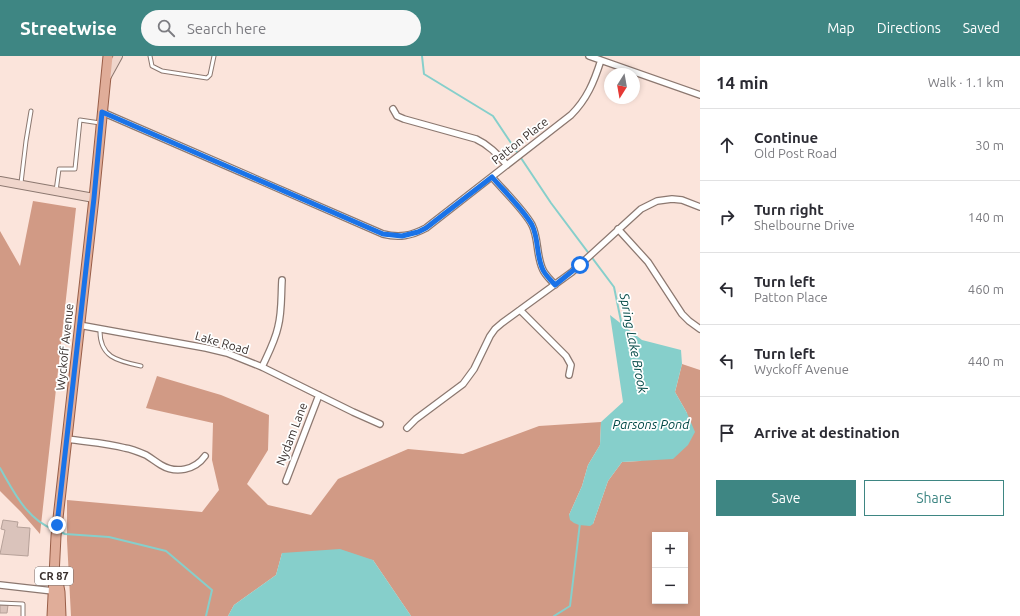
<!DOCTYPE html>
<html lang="en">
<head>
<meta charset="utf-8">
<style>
  :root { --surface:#fff; --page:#f7f7f7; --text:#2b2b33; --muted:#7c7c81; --line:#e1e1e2; --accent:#3e8683 }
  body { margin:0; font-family:Ubuntu,sans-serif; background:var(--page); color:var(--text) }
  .controls { position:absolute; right:12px; bottom:12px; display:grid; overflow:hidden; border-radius:0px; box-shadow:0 2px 6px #0003 }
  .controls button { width:36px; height:36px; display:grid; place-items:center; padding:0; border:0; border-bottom:1px solid var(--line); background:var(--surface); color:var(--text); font:20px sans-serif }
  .compass { position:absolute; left:604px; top:12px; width:36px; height:36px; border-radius:50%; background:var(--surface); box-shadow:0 2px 6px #0003; rotate:191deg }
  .stop { position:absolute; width:12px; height:12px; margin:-9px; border:3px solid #1a73e8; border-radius:50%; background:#fff }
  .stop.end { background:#1a73e8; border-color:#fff; box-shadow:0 1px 4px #0008 }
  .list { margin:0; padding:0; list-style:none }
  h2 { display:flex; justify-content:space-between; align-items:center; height:52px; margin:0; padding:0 16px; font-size:17px }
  h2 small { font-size:13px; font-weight:400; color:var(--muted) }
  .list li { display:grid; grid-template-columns:26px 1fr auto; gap:12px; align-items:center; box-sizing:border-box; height:72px; padding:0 16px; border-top:1px solid var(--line) }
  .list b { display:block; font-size:15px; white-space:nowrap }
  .list p { margin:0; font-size:13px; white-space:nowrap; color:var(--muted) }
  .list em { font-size:13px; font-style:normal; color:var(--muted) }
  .actions { display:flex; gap:8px; padding:12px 16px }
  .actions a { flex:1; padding:9px 0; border:1px solid var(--accent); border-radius:0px; text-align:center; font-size:14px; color:var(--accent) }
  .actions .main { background:var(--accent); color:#fff }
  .icon { flex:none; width:22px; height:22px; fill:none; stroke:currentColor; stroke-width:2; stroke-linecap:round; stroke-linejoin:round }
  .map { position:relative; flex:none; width:700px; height:560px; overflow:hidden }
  header { display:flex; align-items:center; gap:24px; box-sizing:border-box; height:56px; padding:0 20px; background:var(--accent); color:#fff }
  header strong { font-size:19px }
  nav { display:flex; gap:22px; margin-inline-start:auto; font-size:14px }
  .search { width:280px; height:36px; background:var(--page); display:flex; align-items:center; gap:10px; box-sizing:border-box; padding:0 14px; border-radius:22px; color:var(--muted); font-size:15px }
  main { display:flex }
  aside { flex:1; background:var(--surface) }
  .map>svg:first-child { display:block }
  .forest { fill:#d19a85; fill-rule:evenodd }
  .water { fill:#86cfcb }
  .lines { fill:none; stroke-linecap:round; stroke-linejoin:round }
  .stream { stroke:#86cfcb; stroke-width:2 }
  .building { fill:#dac3bb; stroke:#b6a199 }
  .lane-casing { stroke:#8c7870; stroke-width:5 }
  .street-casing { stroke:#8c7870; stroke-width:8 }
  .secondary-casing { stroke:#8c7870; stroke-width:10 }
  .primary-casing { stroke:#985d47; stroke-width:11 }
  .lane { stroke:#fff; stroke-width:3 }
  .street { stroke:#fff; stroke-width:5.5 }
  .secondary { stroke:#f0d6cc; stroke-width:8 }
  .primary { stroke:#e0ad99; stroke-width:9 }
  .route { stroke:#1a73e8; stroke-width:5 }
  .labels { text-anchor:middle; stroke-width:3.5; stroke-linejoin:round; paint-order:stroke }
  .shield { fill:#fff; stroke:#746d6b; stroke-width:1 }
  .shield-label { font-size:11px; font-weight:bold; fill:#382f2c }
  .street-label { font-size:12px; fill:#382f2c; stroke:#fff }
  .water-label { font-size:13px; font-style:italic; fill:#024846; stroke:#fff }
</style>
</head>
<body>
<header>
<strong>Streetwise</strong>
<div class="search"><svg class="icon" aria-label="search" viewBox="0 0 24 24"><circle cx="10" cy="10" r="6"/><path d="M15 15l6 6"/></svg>Search here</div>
<nav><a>Map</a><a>Directions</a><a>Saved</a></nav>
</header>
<main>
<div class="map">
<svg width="700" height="560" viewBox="0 0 700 560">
  <rect width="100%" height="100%" fill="#fbe4db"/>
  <path class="forest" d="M33,145L76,152L40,478L21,456L0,435V175L20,210Z
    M682,308L700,314V560H411L373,504L282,497L276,519L234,549L228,560H71L67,484V444L202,456L219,434L212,404L213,367L146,352L157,320L221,339L269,359L268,394L247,428L268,449L311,459L338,423L408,393L463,398L539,370L601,366L600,389L588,409L582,430L569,459L593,468L608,425L622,406L640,405L687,357L675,336ZM655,479H685V545H655Z"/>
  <path class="water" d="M610,259L642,284L681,294L682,308L675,336L687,357L695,376L688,389L673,403L622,406L608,425L593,468L590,470L579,469L574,467L570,464L569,459L582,430L588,409L600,389L601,366L623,346Z
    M340,493L373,504L411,560H228L234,549L276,519L282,497Z"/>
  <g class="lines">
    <path class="stream" d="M422,0L424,18L493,60L551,147L614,231L622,270
      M0,412C14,436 27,464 55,474
      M59,475L65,478L109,481L166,495L212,534L206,560
      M554,560L570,550L580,467"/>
  </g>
  <path class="building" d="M3,464L18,466L17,471L30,472L28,500L0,498L5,474L1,473Z
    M0,549H8L7,557H0Z"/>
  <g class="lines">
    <g class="lane-casing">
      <path id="lane" d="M150,0L152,10L162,15L207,22L210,19L214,0
        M21,127L26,85L31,55
        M56,135L59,113H75L80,64L100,67
        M100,273C99,301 117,305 141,310
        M0,547L23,548V560"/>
    </g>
    <g class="street-casing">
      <path id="street" d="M589,0L700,39
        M393,53L397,60L404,63L476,83C489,89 497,98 507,109
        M102,56L383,178C399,182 411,180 426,172L571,59C587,43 594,26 601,4
        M492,121C503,134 524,154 532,169C539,183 536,200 543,214C546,220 551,224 555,229
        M618,173L648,206L682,258L689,265L700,273
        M520,254L566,300L571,309L569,319
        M79,269L206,292L227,297L262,311L353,356L380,368
        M262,311C268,298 275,285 278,271C282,256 281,240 282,224
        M407,372L416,363L463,328L474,313L490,280L495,273L502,267L572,216L641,153L657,145L672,143L682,144L700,151
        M67,383C87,386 107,387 125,392C132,393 139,396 146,399C151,402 156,406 161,409C176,418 195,414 205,400
        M286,425L319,339
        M0,529L53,535"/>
    </g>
    <g class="secondary-casing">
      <path id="secondary" d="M107,20L118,0
        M0,125L94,142"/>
    </g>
    <g class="primary-casing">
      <path id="primary" d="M57,520L60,536L61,560
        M52,560L56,480L94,142L108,0"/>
    </g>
    <use href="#lane" class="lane"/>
    <use href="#street" class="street"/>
    <use href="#secondary" class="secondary"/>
    <use href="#primary" class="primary"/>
  </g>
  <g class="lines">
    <path class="route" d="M57,469L94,142L102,56L383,178L402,180L418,176L426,172L492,121C503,134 524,154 532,169C539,183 536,200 543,214C546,220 551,224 555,229L580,209"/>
  </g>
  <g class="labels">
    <rect class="shield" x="35" y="511" width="38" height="18" rx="3"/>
    <g class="shield-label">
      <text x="54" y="524">CR 87</text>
    </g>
    <g class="street-label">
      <text transform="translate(520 85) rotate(-38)" y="4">Patton Place</text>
      <text transform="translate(222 287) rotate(16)" y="4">Lake Road</text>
      <text transform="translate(65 291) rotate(-84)" y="4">Wyckoff Avenue</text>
      <text transform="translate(292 378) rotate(-69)" y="4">Nydam Lane</text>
    </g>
    <g class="water-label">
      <text transform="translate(634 287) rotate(79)" y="5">Spring Lake Brook</text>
      <text x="651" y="373">Parsons Pond</text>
    </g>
  </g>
</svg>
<div class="controls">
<button>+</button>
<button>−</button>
</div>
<svg class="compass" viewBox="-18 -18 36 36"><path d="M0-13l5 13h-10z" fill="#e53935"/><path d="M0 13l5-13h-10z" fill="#7c7c81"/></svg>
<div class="stop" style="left:580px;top:209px"></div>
<div class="stop end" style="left:57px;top:469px"></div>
</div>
<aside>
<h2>14 min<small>Walk · 1.1 km</small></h2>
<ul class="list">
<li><svg class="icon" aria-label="ahead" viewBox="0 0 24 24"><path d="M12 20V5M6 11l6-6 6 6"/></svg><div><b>Continue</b><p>Old Post Road</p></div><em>30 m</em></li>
<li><svg class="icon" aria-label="right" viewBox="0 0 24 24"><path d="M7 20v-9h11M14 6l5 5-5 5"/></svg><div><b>Turn right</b><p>Shelbourne Drive</p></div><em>140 m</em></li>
<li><svg class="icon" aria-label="left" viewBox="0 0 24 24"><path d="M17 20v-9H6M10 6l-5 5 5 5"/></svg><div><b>Turn left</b><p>Patton Place</p></div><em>460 m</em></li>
<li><svg class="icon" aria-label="left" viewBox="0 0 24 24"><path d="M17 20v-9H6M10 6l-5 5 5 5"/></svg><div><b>Turn left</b><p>Wyckoff Avenue</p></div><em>440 m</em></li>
<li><svg class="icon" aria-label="arrive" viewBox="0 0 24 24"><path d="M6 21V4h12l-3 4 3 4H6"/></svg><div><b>Arrive at destination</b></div></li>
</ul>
<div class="actions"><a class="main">Save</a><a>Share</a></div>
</aside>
</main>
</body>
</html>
